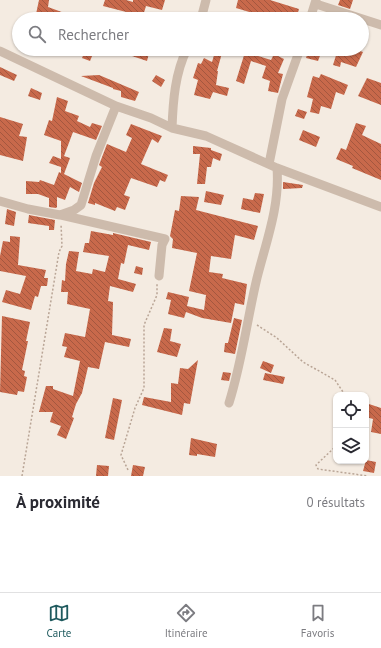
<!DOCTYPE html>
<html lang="fr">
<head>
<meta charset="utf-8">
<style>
  :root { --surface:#fff; --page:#f7f7f7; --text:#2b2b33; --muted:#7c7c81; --line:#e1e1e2; --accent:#1f5a5e }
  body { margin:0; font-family:"PT Sans",sans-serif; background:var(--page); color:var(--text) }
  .controls { position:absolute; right:12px; bottom:12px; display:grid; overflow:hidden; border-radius:8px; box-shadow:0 1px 3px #0004 }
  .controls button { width:36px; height:36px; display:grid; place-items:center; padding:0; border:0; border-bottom:1px solid var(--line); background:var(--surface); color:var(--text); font:20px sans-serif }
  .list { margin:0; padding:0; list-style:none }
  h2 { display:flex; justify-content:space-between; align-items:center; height:52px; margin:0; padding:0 16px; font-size:17px }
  h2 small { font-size:13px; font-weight:400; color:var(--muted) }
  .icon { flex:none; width:22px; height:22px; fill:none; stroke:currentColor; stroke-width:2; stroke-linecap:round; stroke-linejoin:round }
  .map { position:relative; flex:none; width:381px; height:476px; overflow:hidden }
  .search { position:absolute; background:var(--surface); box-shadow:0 1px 3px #0004; left:12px; right:12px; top:12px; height:44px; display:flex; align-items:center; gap:10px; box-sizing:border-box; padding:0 14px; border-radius:22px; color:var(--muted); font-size:15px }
  .sheet { height:116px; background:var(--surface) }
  nav { display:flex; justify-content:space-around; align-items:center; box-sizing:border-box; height:56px; border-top:1px solid var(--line); background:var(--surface); font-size:11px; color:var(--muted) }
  nav a { display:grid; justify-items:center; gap:2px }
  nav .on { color:var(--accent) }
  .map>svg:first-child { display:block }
  .building { fill:url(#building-back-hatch) }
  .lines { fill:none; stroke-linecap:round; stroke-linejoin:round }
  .path { stroke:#b9a596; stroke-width:1.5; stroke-dasharray:2 2; stroke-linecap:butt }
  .minor { stroke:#cdbbac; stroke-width:9 }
</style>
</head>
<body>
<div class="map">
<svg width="381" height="476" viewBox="0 0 381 476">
  <defs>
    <pattern id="building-back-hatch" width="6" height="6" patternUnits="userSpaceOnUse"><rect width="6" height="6" fill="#c8694b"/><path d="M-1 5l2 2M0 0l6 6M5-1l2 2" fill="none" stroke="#a4573f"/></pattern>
  </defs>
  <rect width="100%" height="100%" fill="#f4ebe1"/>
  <path class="building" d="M39,0H49L48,7L78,18V19H43L44,15L36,14Z
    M105,0H126L133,2V0H165L162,10L146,6L142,19H133L134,14L103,6Z
    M238,0H270L299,9L296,19H288L267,12L265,19L256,17V14L236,8Z
    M340,0H353L350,9L338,5Z
    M86,49H95L90,61L82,58Z
    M135,49H150L147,61L132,56Z
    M246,49H257L255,55L271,60L274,54L284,59L278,73L283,74L278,93L268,91L270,81L262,78L266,66L251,61L244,84L236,81Z
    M309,49L321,53L318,61L306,58Z
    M338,49H354L363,52L356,67L341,62L340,67L333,65Z
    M215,52L222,53L217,71H218L216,85L229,88L227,96L213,92L210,99L194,95L198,80L193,78L198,63L201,64L204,58L212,62Z
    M0,67L17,75L14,81L0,75Z
    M321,74L348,85L344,95L336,92L331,109L321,106L319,114L310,112L313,99L307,97L312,79L313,76L319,78Z
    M99,75L139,92L135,101L121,97V91L113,89V88L81,76Z
    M156,75L165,80L161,87L152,81Z
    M367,78L381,83V105L358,96Z
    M31,88L42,93L40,100L28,96Z
    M57,97L68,101L65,111L79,116L77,121L90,127L92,123L102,126L96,140L73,132L64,156L70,158L64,174L82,183L79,192L70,187L65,200L57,197V207L56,208L49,207V198L38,194H26V181L39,182L40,180L54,185L59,172L61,173V167L49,163L53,156L61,159V141L44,135L49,120L52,121Z
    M298,109L307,112L304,119L295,116Z
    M0,117L23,124L19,136L27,137L23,161L0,155Z
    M356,123L366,126L362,135L381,144V180L352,168L353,166L336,159L341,148L346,150Z
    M131,124L162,136L158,143L152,139L141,164L168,175L165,182L160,180L157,187L131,178L124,195L130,197L125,210L117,207L115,211L95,203V205L88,203L94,183L102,167L99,165L107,144L126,152L132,138L126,135Z
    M303,130L320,137L316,147L299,140Z
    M193,146L211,148V150L222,154L220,161L213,158L211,167H207L205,184H197L200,154H193Z
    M283,182L303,185L302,188L283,189Z
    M206,191L224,195L221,205L204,202Z
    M255,193L264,194L260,213L241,209L243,198L253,200Z
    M181,196L199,197L196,210L258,226L254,240L235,235L231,259L211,256L209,272L223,274L222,278L247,284L244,305L235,303L231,323L202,318L186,312L184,318L168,314L171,300L166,299L168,292L189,297L187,306L204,310L206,295L189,291L197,253L172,248L173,239L170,236L175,210L179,211Z
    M7,209L16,212L14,226L5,224Z
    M29,215L55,220L54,230H49V226L28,223Z
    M91,231L113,235V233L151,242L149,250L128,245L124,264L121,263L118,279L136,284L133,292L110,286L108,301L113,302L112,335L131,339L129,347L105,342L99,369L88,367L82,393L76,404L72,417L74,418L66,439L57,435L61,426L50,422L53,412H39L46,386H53V389L73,396L80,361L64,357L67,347L62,346L65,333L85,337L90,309L67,304L68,292H61L62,280L65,281L66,264L69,251L79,252L76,271L92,274L93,269L105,272L109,256L83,252L85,243H89Z
    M10,236L20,237L18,265L46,270L44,278H48L47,286H41L38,297L35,296L31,310L2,302L6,290L20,294L26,276L0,271V256L3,241L10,242Z
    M136,266L143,268L142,275L134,273Z
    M2,316L30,322L26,341H28L22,370L25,371L24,376L27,377L24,392L18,391L17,395L0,392Z
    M234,318L242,320L235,354L224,352L225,343H228Z
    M164,328L172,329L170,341L181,344L177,357L157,352Z
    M198,360L190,404L184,403L182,415L142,405L144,397L171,402V383L178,384L180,368L188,369Z
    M263,361L274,365L271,373L260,368Z
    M223,372L231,373L229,381L221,380Z
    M265,373L285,377L283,384L263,380Z
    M113,398L122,400L114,440L105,438Z
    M366,403L381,408V434L371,432L373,419L366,417Z
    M191,438L217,444L215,457L197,454V456L189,455Z
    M366,460L376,462L374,473L363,471Z
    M97,465L109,466L108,476H96Z
    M133,465L145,467L143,476H131Z"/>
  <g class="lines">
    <path class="path" d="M257,325L277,338L303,362L335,380L343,392L342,395
      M336,416L334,448L316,465L318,469L368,476
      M128,470L121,455L135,408L144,388V325L157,295V284
      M22,476L59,252L62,246L61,224"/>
    <path class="minor" d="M316,4L381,25
      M201,19L206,0
      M310,19L316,0
      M0,51L116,106L151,118L172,128L206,136L277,168L381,207
      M172,128C173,101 175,73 187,49
      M269,164L282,99L300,49
      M0,201L28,209L60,215L74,210L81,205L96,156L116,106
      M61,215L165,239L162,245L159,276
      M229,403C242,362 247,320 257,278C266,242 280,206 277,168"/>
  </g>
</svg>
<div class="controls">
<button><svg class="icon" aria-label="locate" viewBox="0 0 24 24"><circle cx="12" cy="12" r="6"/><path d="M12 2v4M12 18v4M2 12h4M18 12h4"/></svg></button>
<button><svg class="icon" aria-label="layers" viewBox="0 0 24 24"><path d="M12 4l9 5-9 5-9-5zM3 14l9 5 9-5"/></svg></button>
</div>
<div class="search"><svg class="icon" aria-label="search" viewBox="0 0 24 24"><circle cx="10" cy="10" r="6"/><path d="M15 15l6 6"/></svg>Rechercher</div>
</div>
<section class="sheet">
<h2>À proximité<small>0 résultats</small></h2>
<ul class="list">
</ul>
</section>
<nav>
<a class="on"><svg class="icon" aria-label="map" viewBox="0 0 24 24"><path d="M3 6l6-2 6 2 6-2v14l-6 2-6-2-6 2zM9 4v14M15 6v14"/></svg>Carte</a>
<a><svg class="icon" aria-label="directions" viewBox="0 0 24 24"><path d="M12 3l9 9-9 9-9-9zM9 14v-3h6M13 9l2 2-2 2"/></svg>Itinéraire</a>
<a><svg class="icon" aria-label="saved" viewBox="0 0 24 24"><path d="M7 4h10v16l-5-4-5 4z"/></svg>Favoris</a>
</nav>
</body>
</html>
